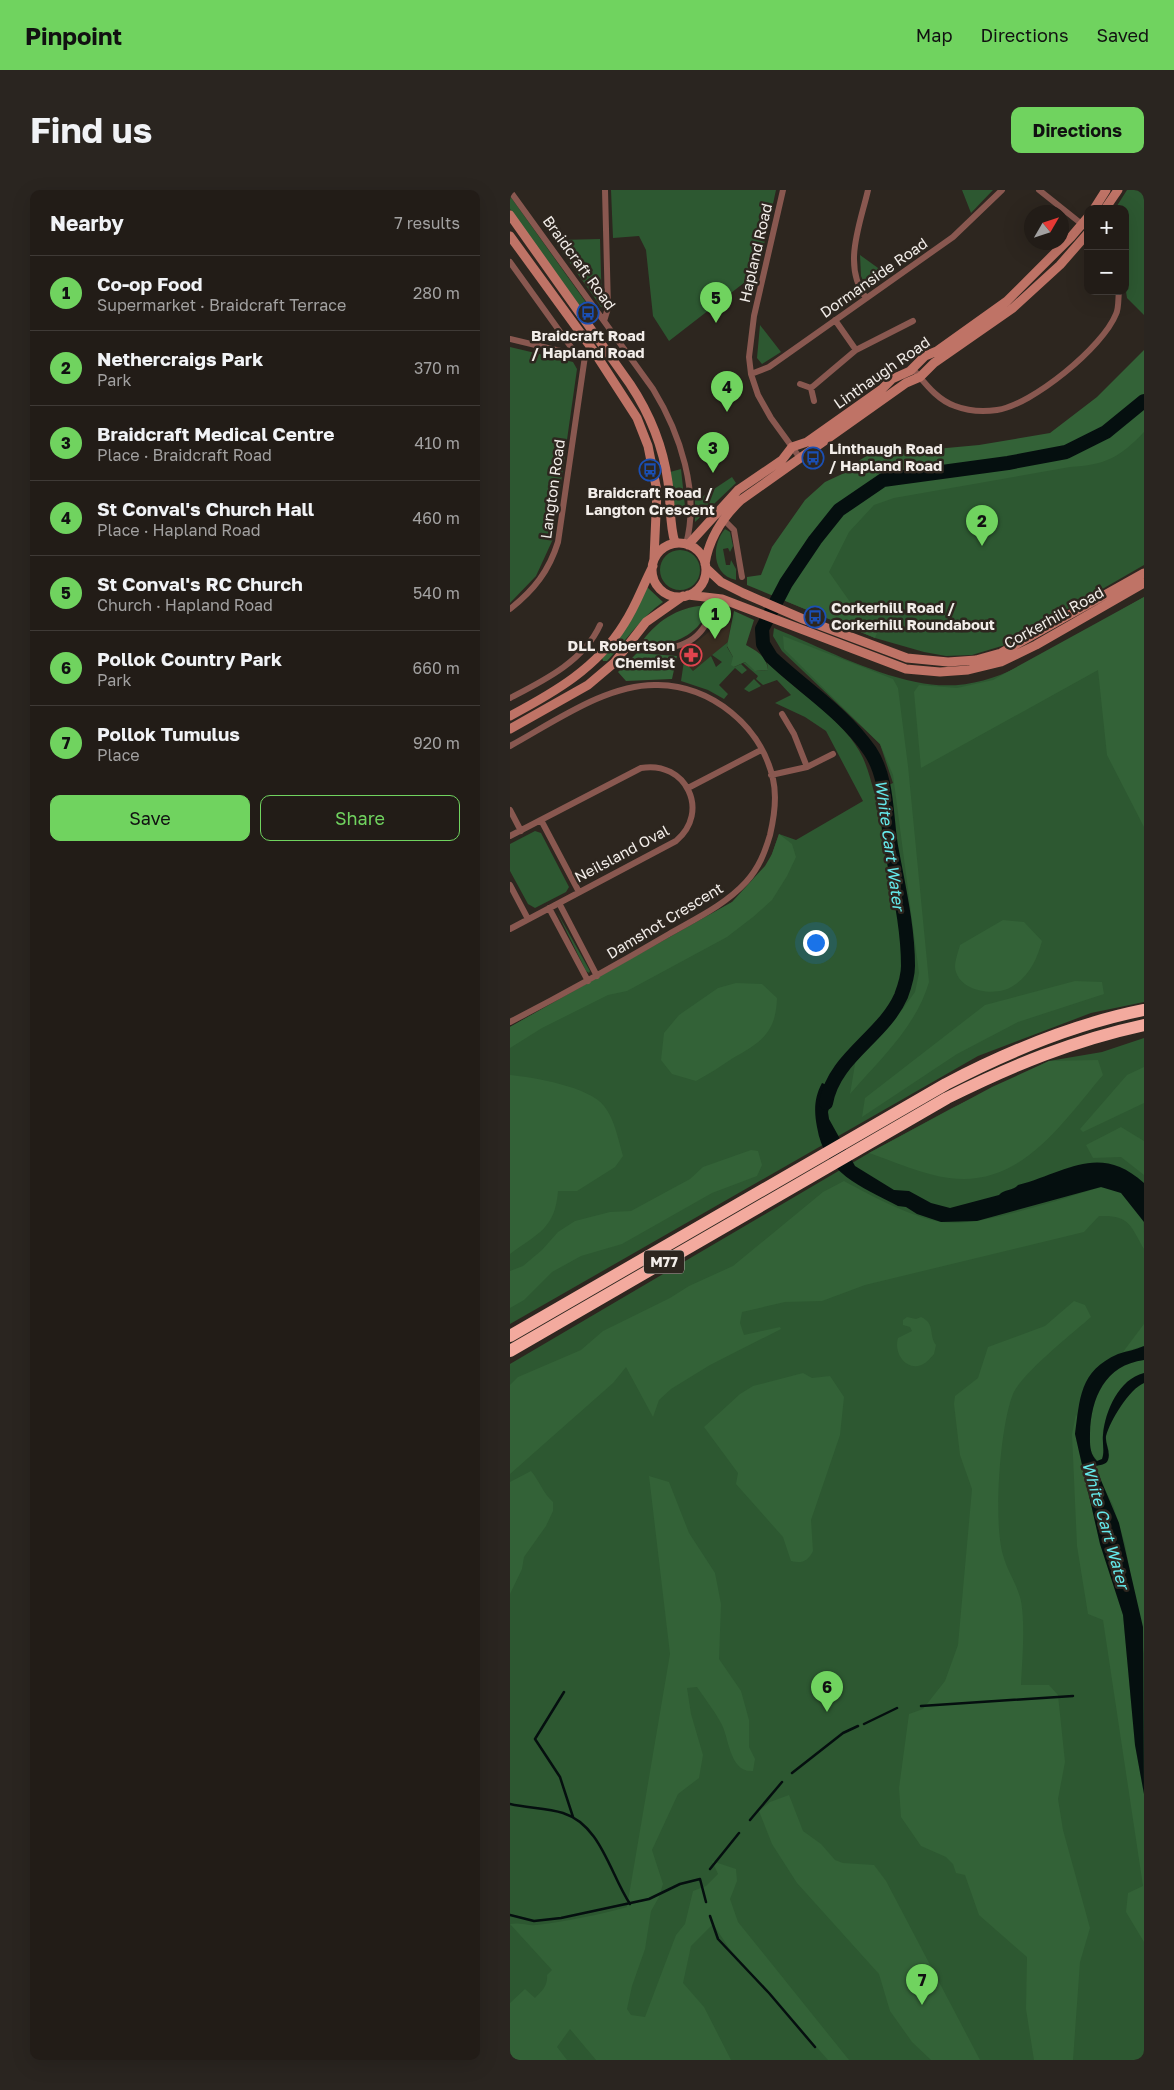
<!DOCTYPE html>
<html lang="en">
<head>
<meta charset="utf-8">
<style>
  :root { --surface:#221c17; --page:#2a2520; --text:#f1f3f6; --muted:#a2a1a1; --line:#3f3a36; --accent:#70d35f }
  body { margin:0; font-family:"Golos Text",sans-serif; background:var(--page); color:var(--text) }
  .controls { position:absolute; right:15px; top:15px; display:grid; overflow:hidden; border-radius:10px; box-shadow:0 5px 20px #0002 }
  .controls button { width:45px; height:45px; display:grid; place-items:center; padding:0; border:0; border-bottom:1px solid var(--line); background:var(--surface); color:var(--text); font:25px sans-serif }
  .compass { position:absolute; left:514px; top:15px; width:45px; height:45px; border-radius:50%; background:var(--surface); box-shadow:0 5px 20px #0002; rotate:51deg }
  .you { position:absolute; left:305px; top:752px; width:18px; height:18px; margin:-12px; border:4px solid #fff; border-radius:50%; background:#1a73e8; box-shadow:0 0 0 8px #1a73e833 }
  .badge { display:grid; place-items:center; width:32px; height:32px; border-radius:50%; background:var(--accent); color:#111; font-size:16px; font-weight:700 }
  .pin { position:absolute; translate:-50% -41px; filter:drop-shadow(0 1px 2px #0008) }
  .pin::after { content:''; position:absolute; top:26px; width:18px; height:15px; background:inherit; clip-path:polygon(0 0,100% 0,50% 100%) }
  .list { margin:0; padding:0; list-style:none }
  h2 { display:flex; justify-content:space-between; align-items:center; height:65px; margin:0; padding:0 20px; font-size:21px }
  h2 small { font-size:16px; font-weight:400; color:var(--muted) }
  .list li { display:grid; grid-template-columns:32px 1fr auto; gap:15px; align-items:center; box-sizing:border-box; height:75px; padding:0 20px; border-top:1px solid var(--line) }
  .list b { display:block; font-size:19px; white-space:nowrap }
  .list p { margin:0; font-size:16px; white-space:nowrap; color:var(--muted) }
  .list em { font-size:16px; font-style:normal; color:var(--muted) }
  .actions { display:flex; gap:10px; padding:15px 20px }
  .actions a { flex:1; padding:11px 0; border:1px solid var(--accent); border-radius:10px; text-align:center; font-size:18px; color:var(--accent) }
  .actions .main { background:var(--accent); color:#111 }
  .map { position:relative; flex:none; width:634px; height:1870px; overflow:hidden; border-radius:10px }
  header { display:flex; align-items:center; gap:30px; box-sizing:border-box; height:70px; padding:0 25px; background:var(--accent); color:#111 }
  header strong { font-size:24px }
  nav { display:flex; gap:28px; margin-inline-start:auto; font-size:18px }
  .intro { display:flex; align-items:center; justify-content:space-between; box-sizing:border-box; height:120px; padding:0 30px }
  h1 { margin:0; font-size:35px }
  .button { padding:12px 22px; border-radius:10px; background:var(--accent); color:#111; font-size:18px; font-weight:700 }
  main { display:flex; gap:30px; padding:0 30px }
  aside { flex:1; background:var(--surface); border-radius:10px; box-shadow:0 5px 20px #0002 }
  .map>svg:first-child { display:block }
  .built { fill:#392d21 }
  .green { fill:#2d5831 }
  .forest { fill:#336237 }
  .water { fill:#050f0f }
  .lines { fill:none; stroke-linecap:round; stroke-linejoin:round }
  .stream { stroke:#050f0f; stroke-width:2.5 }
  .river { stroke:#050f0f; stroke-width:14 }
  .street { stroke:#895850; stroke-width:6 }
  .secondary { stroke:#bf7366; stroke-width:9 }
  .highway { stroke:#f3aa9e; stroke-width:12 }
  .labels { text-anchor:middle; stroke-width:5; stroke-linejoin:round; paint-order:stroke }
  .shield { fill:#2d261f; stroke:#b7b1ac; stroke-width:1 }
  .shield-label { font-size:14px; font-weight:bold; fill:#f2ede9 }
  .street-label { font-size:15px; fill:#f2ede9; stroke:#2d261f }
  .poi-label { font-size:15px; font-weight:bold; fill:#f2ede9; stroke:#2d261f }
  .water-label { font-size:16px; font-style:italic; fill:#65eaec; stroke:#2d261f }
</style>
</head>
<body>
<header>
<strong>Pinpoint</strong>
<nav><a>Map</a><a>Directions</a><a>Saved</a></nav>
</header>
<div class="intro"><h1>Find us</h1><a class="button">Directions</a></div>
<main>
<aside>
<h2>Nearby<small>7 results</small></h2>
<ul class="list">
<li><span class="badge">1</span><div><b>Co-op Food</b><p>Supermarket · Braidcraft Terrace</p></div><em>280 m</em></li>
<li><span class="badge">2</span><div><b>Nethercraigs Park</b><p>Park</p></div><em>370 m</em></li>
<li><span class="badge">3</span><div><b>Braidcraft Medical Centre</b><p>Place · Braidcraft Road</p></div><em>410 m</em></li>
<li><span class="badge">4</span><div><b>St Conval's Church Hall</b><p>Place · Hapland Road</p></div><em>460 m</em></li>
<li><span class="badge">5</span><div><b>St Conval's RC Church</b><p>Church · Hapland Road</p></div><em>540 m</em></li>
<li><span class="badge">6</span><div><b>Pollok Country Park</b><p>Park</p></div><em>660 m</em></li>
<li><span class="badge">7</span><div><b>Pollok Tumulus</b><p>Place</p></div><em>920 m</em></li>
</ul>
<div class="actions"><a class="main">Save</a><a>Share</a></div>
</aside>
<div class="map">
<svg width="634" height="1870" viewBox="0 0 634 1870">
  <rect width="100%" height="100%" fill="#2d261f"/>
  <path class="built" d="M221,432L218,452L183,481L174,471L173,463L210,433L214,437Z"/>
  <path class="green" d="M101,0H266L248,82L159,151L143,126L136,60L129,46L103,48Z
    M452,0H483L461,23Z
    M617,0H634V125L617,108L615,95V19H605Z
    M0,6L80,118L74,122L0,19Z
    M90,49L92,117H91L46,53L49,50Z
    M350,65L375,83L377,87L362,97H356L351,86Z
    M250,135L271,162L252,174L247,168Z
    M0,157L63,172L67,179L43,349L26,386L0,413Z
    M634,218V375L495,455L462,465L436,466L414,462L365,448L273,410L337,319Z
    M171,279L176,326H164L160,282Z
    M222,287L226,293L185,332V302L192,307Z
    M215,339L220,342L223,356L220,362L218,358L213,359L216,375H220L221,370L226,379V390C202,385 201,355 215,339Z
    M150 380a20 20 0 1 1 40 0a20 20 0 1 1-40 0Z
    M634,407V812L581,823L468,866L0,1134V837L226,710L257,678L269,644L286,650L353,611L316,541L295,527L265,513L281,505L267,490L253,495L246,489L248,486L233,473L235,472L246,481L258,480L257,472C287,503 335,529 353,568C358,579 361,591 364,602L383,593L370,554L272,461L263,446L264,438C310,457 357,482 406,492C465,505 509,478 558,450C584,436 609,421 634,407Z
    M211,417L221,420L207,433L206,431Z
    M218,452L217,457L223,467L224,477L231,474L237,480L232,484L225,478L209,495L218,504L214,509L198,500L171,491L174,471L183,481L201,466L206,477L212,472L202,465Z
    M244,489L251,496L239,502L234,499Z
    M25,641L31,643L59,697L56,702L25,718L18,714L0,681V654Z
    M47,722L80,781L79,783L76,781Z
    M634,848V1870H0V1174L359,963L442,918L539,871L592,862Z"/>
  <path class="forest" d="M634,160V242C609,268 595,275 560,277L384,308L364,315L339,342L319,382L352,429L367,443L365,448L237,395V387L251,385L262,357L295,310L315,292L345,278L350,270L370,258L415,260L469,255L540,243L587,207Z
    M137,397L153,412C130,428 116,451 97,471H93L92,468Z
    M634,407V637L597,565L588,480L411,578L404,502L409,495L447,498L483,490Z
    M199,415C193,443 160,461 133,450C150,428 171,416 199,415Z
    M224,421L244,430L236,455C247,461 257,467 258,480L245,481L235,472L224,477L221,475L223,467L217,456Z
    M273,446L383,489L388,498L398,576L419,792C406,837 370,869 340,904L347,862L389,824L405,802L409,783L383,585L370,554L274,459Z
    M127,463L167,466L162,489L116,491L108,482Z
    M269,644L282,654L286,667L277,686L262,710L243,727L217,747L117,801L98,805L32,838L0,858V837L222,712L255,676L262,664Z
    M493,730L514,732L532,751C527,769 520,785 503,796C487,807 452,802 446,782C443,775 448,763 450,755Z
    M565,791L592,792L594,804L508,832L447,864L352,927L355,908L475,815Z
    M226,793L252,794L267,808C266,843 251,852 223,868C211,876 199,884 186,891L162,884L151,870L154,843L169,825L208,798Z
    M588,870L593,885C552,933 511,998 439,988C415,985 382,971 359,963L482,897L539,871Z
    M634,877V913L573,942L570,939L617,885Z
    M0,885C23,887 80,897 94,916C105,930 108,949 113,966L105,977L67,1001H48C45,1039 28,1043 0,1064Z
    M611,937L634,951V985L611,967L583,968L576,955Z
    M241,960L248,961L252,975L247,986L202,1003L112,1054L71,1066L42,1082L14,1110L0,1118V1081L13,1076L32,1060L48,1042L65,1031L100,1022L121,1021L180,989L193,977Z
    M334,991C362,1006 400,1027 432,1032C467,1038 551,1009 588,998C607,994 627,1013 633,1031C634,1038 634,1050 634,1059C620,1035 620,1025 589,1026L574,1042L355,1095L312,1111L275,1112L232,1122L230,1133L234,1145L270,1137L271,1139L200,1175L161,1199L149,1210L143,1227L116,1177L103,1193L0,1284V1195L8,1187L71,1160L93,1141L160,1108L179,1096L223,1076L313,1002Z
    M564,1111L575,1115L581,1127C564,1142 511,1184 503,1204C490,1236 483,1331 493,1365C497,1380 506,1393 510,1407C516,1429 512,1472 511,1495H539L548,1505L555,1572L548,1609L553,1640L580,1738L570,1772L563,1870H524L516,1819L517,1767L469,1725L455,1685L446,1683L443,1674L436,1667L411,1656L391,1627L389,1598L399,1524L413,1519L435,1491L448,1455L462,1299L450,1265L444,1214L445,1206L468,1188L478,1157L535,1136Z
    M397,1127L406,1129L411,1127C426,1134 418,1144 426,1155L424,1164C421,1167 418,1171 415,1173C398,1184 383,1164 388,1148L402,1141L400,1137L393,1135V1130Z
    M634,1134V1156L613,1162Z
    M634,1170V1183C610,1189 597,1218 593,1241C592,1250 595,1260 592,1269L588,1271C579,1263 580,1254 580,1243C581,1208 595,1175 634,1170Z
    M293,1183L302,1188L320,1186L334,1207L330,1245L301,1330L303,1361C298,1371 292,1374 281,1371L273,1347L226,1294L228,1283L194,1237L230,1204L243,1196Z
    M634,1193V1464L615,1354L603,1315L587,1284L585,1276H589L599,1261C598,1257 595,1251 596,1246C600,1230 619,1199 634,1193Z
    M566,1224L568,1229L565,1244L590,1354L613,1425L625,1555L634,1604V1752L616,1722L618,1703L633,1696L593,1430L578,1424L567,1356L562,1244Z
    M21,1281C30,1292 33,1303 43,1312V1321L36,1336L14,1367L12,1379L0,1404V1292Z
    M139,1286L159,1292L179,1343L205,1383L211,1414L209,1469L231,1501L239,1530V1557L245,1569L243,1581C219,1583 219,1546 211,1533C204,1520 195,1509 187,1497L177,1498L181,1524L193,1565L189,1588L168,1604L142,1660L153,1694L149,1707L141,1721L135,1759L122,1796L117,1819L121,1825L135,1827L166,1745L175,1734L183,1701L196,1696L208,1684L202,1671L226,1679L227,1691L220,1709L228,1732L339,1870H318L219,1758L203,1734L181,1756L173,1793L194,1817L221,1870H86L60,1839L47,1857L57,1870H0V1813L15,1799L25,1808C32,1801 38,1796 37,1785L42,1780L0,1734C10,1732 18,1736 27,1735C57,1731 88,1725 117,1717L160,1464Z
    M279,1605L293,1641L311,1654L325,1670L333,1673L364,1675L376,1691L470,1870H421L402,1852L380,1821L369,1784L287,1693L262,1654L249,1621L260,1612Z"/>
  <path class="water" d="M312,893L324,898L318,922L319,929L345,976L384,1000L399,1001L421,1013L440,1018L489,1005C494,999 503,1001 508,995C555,983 589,952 634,993V1032L611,1003L591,997L467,1031L431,1032L407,1024L396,1017L388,1016C350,996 315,984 307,937C304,921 304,908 312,893Z
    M634,1156V1170C595,1175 581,1208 580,1243C580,1254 579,1263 587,1271L592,1269C595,1261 592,1253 593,1245C595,1221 609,1189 634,1183V1193C619,1199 600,1231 596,1246C595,1254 601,1262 598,1270C596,1275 590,1275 585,1276L609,1333L633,1437L634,1604L625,1555L613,1425L590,1354L565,1244C570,1209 569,1181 608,1164C617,1161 625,1160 634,1156Z"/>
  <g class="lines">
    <path class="stream" d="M54,1502L25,1549L50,1587L63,1627
      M411,1516L563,1506
      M354,1534L387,1518
      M282,1583L333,1543L348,1536
      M0,1614C17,1618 37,1618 53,1623C91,1635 100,1684 120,1714
      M240,1630L272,1592
      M200,1679L229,1643
      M0,1725L24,1731L51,1728L139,1709L170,1694L190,1689L196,1712
      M200,1726L208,1749L259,1803L305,1857"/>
    <path class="river" d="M316,913C324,867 373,847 391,806C394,798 398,785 398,776C398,736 388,695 381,656C376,625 378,588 360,561C333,522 295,499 261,467L253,454L252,439L276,393L305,350L329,320L373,290L498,273L556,262L596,242L634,211"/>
    <path class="street" d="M273,0L244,126L239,167L241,184L248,205L261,228L290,268
      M529,0L578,39
      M0,1L143,199C170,243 190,303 176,354
      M0,72L66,164
      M356,108C332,76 350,35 358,0
      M325,130L346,160
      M94,131L98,118L95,0
      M0,149L67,165
      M403,179C415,193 427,210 445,216C458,221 473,222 487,220C522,215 593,157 606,124C609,118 608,108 609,101
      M241,184L259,177L443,47L492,0
      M290,194L301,198L304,211
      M301,198L346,160L403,131
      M211,327L224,340L232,387
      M0,419C24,400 39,381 48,352L75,166
      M121,451C129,457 138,457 147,458C183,459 198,440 206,408
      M0,508C33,491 74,471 90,435
      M272,524L284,544L297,577
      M0,556C44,532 98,493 148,495C202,496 251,536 263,589C267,606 264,628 260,645C255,662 249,678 236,692C215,715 185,729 159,744C106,775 54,804 0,832
      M261,585L297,577L323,564
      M178,598L251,560
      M0,620L11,641
      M31,630L69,702
      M0,646L131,578C176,570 201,622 166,651L0,739
      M0,695L18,729
      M49,713L87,786
      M39,718L78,791"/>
    <path class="secondary" d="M584,19L596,0
      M595,19L608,0
      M0,25L120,194C140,224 153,256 158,292C161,313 159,333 165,353
      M0,46L83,160L127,228L138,256L147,301L144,369
      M142 380a27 27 0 1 1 54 0a27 27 0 1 1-54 0Z
      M178,355L228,300L272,270L282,257L297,252L372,199L382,189L400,181L415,166L427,161L497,111L561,47L578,27
      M195,374C199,348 212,328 231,310L396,193L410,187L424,173L503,118L550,75L578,43
      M196,378L211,392L233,403L293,429L397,468L438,472L466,470L491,463L634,383
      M178,405L212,409L396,479L430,482L458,480L491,472L526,455L634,393
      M0,526C45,502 87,478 114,434C126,416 133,395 143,376
      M0,539L78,495L104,473L136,432L173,406"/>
    <path class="highway" d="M0,1146L436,894C499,861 564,834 634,820
      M0,1161L437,908C501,876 564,850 634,835"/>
  </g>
  <defs>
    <g id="bus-ring" transform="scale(1.125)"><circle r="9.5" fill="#2d261f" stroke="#1a4fb4" stroke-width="1.5"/><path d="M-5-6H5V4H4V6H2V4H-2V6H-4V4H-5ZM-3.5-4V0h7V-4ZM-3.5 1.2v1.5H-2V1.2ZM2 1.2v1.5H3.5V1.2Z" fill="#1a4fb4"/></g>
    <g id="pharmacy-ring" transform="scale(1.125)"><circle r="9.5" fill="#2d261f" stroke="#e0444e" stroke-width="1.5"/><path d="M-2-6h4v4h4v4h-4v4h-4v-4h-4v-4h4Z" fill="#e0444e"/></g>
  </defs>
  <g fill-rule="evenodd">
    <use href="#bus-ring" x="78" y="123"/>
    <use href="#bus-ring" x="303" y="268"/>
    <use href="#bus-ring" x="140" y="280"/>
    <use href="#bus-ring" x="305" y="427"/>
    <use href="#pharmacy-ring" x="181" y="465"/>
  </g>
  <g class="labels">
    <rect class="shield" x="134" y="1060.5" width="40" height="23" rx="4"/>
    <g class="shield-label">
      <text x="154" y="1077">M77</text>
    </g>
    <g class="street-label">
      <text transform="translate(246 63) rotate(-77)" y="5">Hapland Road</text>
      <text transform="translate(69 73) rotate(54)" y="5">Braidcraft Road</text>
      <text transform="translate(364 88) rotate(-35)" y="5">Dormanside Road</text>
      <text transform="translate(372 183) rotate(-35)" y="5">Linthaugh Road</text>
      <text transform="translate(43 299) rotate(-82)" y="5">Langton Road</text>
      <text transform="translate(544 428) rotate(-29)" y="5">Corkerhill Road</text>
      <text transform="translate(112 664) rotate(-28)" y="5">Neilsland Oval</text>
      <text transform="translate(155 731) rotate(-31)" y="5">Damshot Crescent</text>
    </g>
    <g class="poi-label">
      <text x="78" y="151">Braidcraft Road<tspan x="78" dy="17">/ Hapland Road</tspan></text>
      <text x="319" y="264" text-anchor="start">Linthaugh Road<tspan x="319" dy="17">/ Hapland Road</tspan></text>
      <text x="140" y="308">Braidcraft Road /<tspan x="140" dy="17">Langton Crescent</tspan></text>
      <text x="321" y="423" text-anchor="start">Corkerhill Road /<tspan x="321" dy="17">Corkerhill Roundabout</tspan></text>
      <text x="165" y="461" text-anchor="end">DLL Robertson<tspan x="165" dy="17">Chemist</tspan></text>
    </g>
    <g class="water-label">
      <text transform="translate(380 655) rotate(82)" y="6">White Cart Water</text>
      <text transform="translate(596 1335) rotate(74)" y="6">White Cart Water</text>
    </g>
  </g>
</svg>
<div class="controls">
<button>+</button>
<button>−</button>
</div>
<svg class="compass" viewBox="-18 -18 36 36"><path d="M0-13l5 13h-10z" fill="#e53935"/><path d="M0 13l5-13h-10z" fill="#a2a1a1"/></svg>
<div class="you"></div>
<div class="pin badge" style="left:205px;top:449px">1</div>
<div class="pin badge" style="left:472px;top:356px">2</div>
<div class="pin badge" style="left:203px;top:283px">3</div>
<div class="pin badge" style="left:217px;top:222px">4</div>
<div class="pin badge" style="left:206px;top:133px">5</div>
<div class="pin badge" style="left:317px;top:1522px">6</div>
<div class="pin badge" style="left:412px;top:1815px">7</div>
</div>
</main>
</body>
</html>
